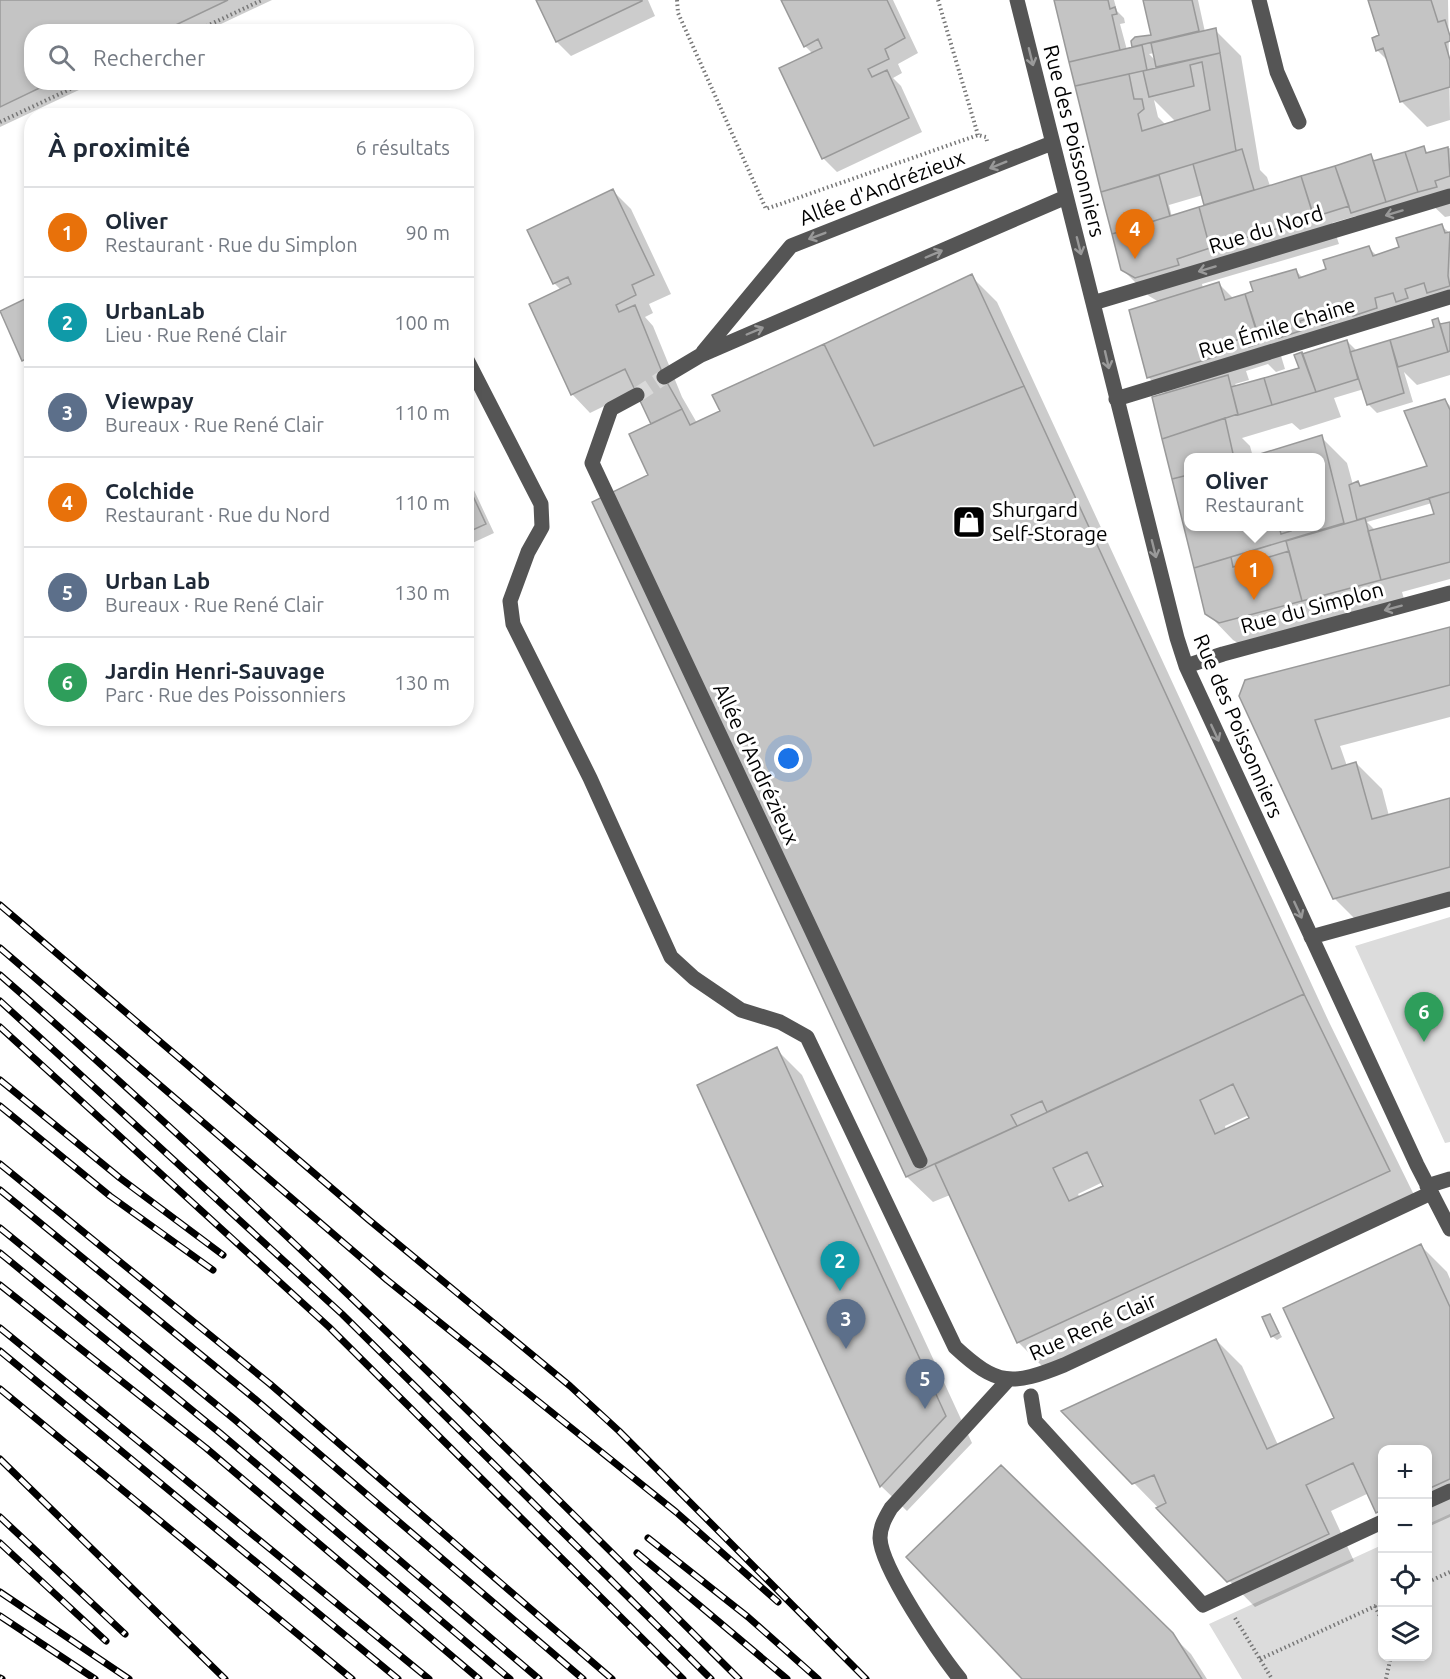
<!DOCTYPE html>
<html lang="fr">
<head>
<meta charset="utf-8">
<style>
  :root { --surface:#fff; --page:#f6f6f7; --text:#1f2937; --muted:#747a83; --line:#e0e1e3; --accent:#000 }
  body { margin:0; font-family:Ubuntu,sans-serif; background:var(--page); color:var(--text) }
  .controls { position:absolute; right:18px; bottom:18px; display:grid; overflow:hidden; border-radius:12px; box-shadow:0 3px 9px #0003 }
  .controls button { width:54px; height:54px; display:grid; place-items:center; padding:0; border:0; border-bottom:2px solid var(--line); background:var(--surface); color:var(--text); font:30px sans-serif }
  .you { position:absolute; left:789px; top:759px; width:21px; height:21px; margin:-15px; border:4px solid #fff; border-radius:50%; background:#1a73e8; box-shadow:0 0 0 9px #1a73e833 }
  .badge { display:grid; place-items:center; width:39px; height:39px; border-radius:50%; background:var(--accent); color:#fff; font-size:20px; font-weight:700 }
  .pin { position:absolute; translate:-50% -50px; filter:drop-shadow(0 2px 3px #0008) }
  .pin::after { content:''; position:absolute; top:32px; width:21px; height:18px; background:inherit; clip-path:polygon(0 0,100% 0,50% 100%) }
  .popup { position:absolute; left:1184px; top:453px; width:141px; height:78px; box-sizing:border-box; display:grid; place-content:center; border-radius:12px; background:var(--surface); filter:drop-shadow(0 2px 4px #0005); font-size:20px; white-space:nowrap; color:var(--muted) }
  .popup b { font-size:22px; color:var(--text) }
  .popup::after { content:''; position:absolute; left:50%; top:100%; margin-left:-12px; border:12px solid transparent; border-top-color:var(--surface) }
  .list { margin:0; padding:0; list-style:none }
  h2 { display:flex; justify-content:space-between; align-items:center; height:78px; margin:0; padding:0 24px; font-size:26px }
  h2 small { font-size:20px; font-weight:400; color:var(--muted) }
  .list li { display:grid; grid-template-columns:39px 1fr auto; gap:18px; align-items:center; box-sizing:border-box; height:90px; padding:0 24px; border-top:2px solid var(--line) }
  .list b { display:block; font-size:22px; white-space:nowrap }
  .list p { margin:0; font-size:20px; white-space:nowrap; color:var(--muted) }
  .list em { font-size:20px; font-style:normal; color:var(--muted) }
  .icon { flex:none; width:33px; height:33px; fill:none; stroke:currentColor; stroke-width:2; stroke-linecap:round; stroke-linejoin:round }
  .map { position:relative; flex:none; width:1450px; height:1679px; overflow:hidden }
  .search { position:absolute; background:var(--surface); box-shadow:0 3px 9px #0003; left:24px; top:24px; width:450px; height:66px; display:flex; align-items:center; gap:15px; box-sizing:border-box; padding:0 21px; border-radius:24px; color:var(--muted); font-size:22px }
  .panel { position:absolute; background:var(--surface); box-shadow:0 3px 9px #0003; left:24px; top:108px; width:450px; height:618px; border-radius:24px }
  .map>svg:first-child { display:block }
  .green { fill:#dcdcdc }
  .shadow { fill:#0003; fill-rule:evenodd }
  .building { fill:#c4c4c4; stroke:#999; stroke-width:1.5; fill-rule:evenodd }
  .lines { fill:none; stroke-linecap:round; stroke-linejoin:round }
  .minor-tunnel { stroke:#d9d9d9; stroke-width:15; stroke-dasharray:15 8; stroke-linecap:butt }
  .path { stroke:#777; stroke-width:4; stroke-dasharray:1.5 3; stroke-linecap:butt }
  .minor { stroke:#555; stroke-width:15 }
  .rail-casing { stroke:#000; stroke-width:7 }
  .rail { stroke:#fff; stroke-width:4.5; stroke-dasharray:14; stroke-linecap:butt }
  .oneway { stroke:#999 }
  .labels { text-anchor:middle; stroke-width:6; stroke-linejoin:round; paint-order:stroke }
  .street-label { font-size:21px; fill:#000; stroke:#fff }
  .poi-label { font-size:21px; fill:#000; stroke:#fff; text-anchor:start }
</style>
</head>
<body>
<div class="map">
<svg width="1450" height="1679" viewBox="0 0 1450 1679">
  <rect width="100%" height="100%" fill="#fff"/>
  <path class="green" d="M1450,917V1142L1445,1143L1355,946Z
    M1450,1514V1679H1242L1209,1624L1382,1545V1656H1428V1524Z"/>
  <path class="shadow" d="M0,0H272L204,32H32V82H96L0,127Z
    M537,0H648L655,16L571,56L557,42Z
    M783,0H893L918,53L898,64L902,73L893,78L901,86L922,132L837,172L823,158L813,54L805,46Z
    M1055,0H1114L1117,11L1124,18L1125,23L1120,24L1127,50L1134,48L1132,41L1153,36L1144,0H1198L1205,32L1215,30L1241,56L1260,170L1267,177L1270,186L1371,156L1376,162L1423,148L1429,154L1450,148V216L1445,217L1428,201L1367,226L1356,216L1332,223L1339,244L1202,284L1203,288L1219,284L1234,299L1255,292L1295,270L1303,278L1328,270L1369,248L1377,256L1401,248L1441,226L1450,233V304L1278,346L1285,369L1276,372L1268,364L1246,371L1249,380L1235,384L1238,387L1301,369L1302,355L1347,341L1357,351L1436,328L1438,320L1443,325L1450,323V375L1417,385L1404,372L1413,402L1377,413L1368,404L1364,389L1334,398L1341,417L1300,430L1292,423L1242,438L1250,446L1253,457L1321,437L1347,463L1353,485L1358,483L1362,487L1430,467L1445,400L1450,406V579L1402,592L1406,606L1246,648L1233,640L1207,613L1154,398L1166,394L1148,377L1159,302L1149,296L1122,269ZM1155,53L1157,62L1149,54ZM1154,100L1176,122L1166,125L1158,117ZM1203,195L1206,207L1172,217L1169,205ZM1188,458H1320V526H1188ZM1432,503L1435,515L1376,531L1367,522Z
    M1369,0H1448L1450,120L1427,127L1401,101L1389,62L1377,50L1381,36Z
    M613,191L631,209L671,294L649,304L653,313L645,317L653,326L682,397L697,423L971,276L997,302L1329,1022L1415,1197L1044,1368L1018,1342L950,1195L933,1202L907,1177L594,502L650,476L653,424L637,390L590,413L572,394L561,290L554,283ZM1249,1115L1251,1119L1226,1130L1225,1126ZM1103,1182L1105,1187L1080,1198L1078,1194Z
    M32,302V362L28,364L24,360Z
    M466,473L494,533L466,546Z
    M1450,628V717L1340,746L1347,766L1356,763L1382,789L1389,816L1450,800V900L1360,924L1334,898L1240,696Z
    M776,1049L802,1075L972,1443L907,1511L881,1486L699,1086Z
    M1421,1246L1447,1272L1450,1279V1517L1428,1527V1450H1382V1517L1369,1493L1331,1511L1354,1561L1255,1607L1134,1483L1216,1340L1242,1366L1278,1445L1336,1419Z
    M1270,1316L1282,1337L1277,1340L1272,1336Z
    M1001,1467L1191,1654L1207,1679H1024Z"/>
  <path class="building" d="M0,0H228L161,32H32V82H52L0,107Z
    M536,0H642V1L556,42Z
    M781,0H887L905,38L885,49L889,59L868,69L872,77L887,70L909,118L822,159L779,68L822,48L818,39L804,47Z
    M1054,0H1108L1110,9L1115,7L1117,14L1112,15L1120,50L1069,62Z
    M1143,0H1192L1199,31L1132,47L1131,41L1135,37L1151,35Z
    M1368,0H1431L1438,22L1445,20L1450,36V41L1445,43L1450,60V87L1400,102L1383,48L1376,51L1372,38L1379,35Z
    M1216,28L1220,53L1156,67L1151,43Z
    M1142,45L1147,70L1075,86L1069,62Z
    M1220,53L1236,151L1101,192L1075,86L1129,74L1134,99H1142L1144,109L1138,114L1142,131L1210,110L1202,62L1190,65L1194,86L1149,97L1143,71Z
    M1424,146L1426,153L1448,147L1450,176L1435,181L1437,187L1418,192L1405,152Z
    M1242,149L1254,190L1204,205L1193,164Z
    M1405,152L1418,192L1386,202L1373,161Z
    M1371,154L1386,202L1351,213L1335,166Z
    M1335,166L1349,206L1314,217L1301,176Z
    M1159,175L1170,216L1112,234L1101,192Z
    M1301,176L1314,218L1210,248L1199,207Z
    M613,189L654,275L632,285L636,295L616,305L619,312L635,305L664,377L682,409L651,424L625,369L571,395L529,304L571,284L568,277L553,284L527,230Z
    M1199,207L1210,248L1177,259L1179,265L1135,278L1121,270L1112,234Z
    M1442,224L1445,233L1450,232L1448,276L1450,286L1427,293L1424,283L1405,289L1408,298L1396,302L1393,293L1375,298L1377,308L1353,316L1350,306L1331,312L1334,321L1322,325L1319,315L1300,321L1303,330L1279,338L1276,328L1258,334L1245,294L1253,291L1250,282L1296,269L1299,278L1326,269L1323,260L1369,246L1373,256L1399,247L1396,238Z
    M972,274L1024,386L874,446L824,344Z
    M1219,282L1225,300L1245,294L1260,343L1249,347L1246,337L1221,345L1224,354L1147,378L1129,310Z
    M29,297L32,303V356L22,361L0,311Z
    M1438,318L1448,352L1398,367L1390,340L1434,327L1432,320Z
    M1450,322V351L1448,352L1440,324Z
    M1347,340L1358,379L1316,392L1302,354Z
    M1390,340L1404,393L1367,405L1350,352Z
    M824,344L874,446L1024,386L1304,994L1047,1112L1042,1101L1011,1115L1017,1126L906,1177L592,502L648,475L629,434L682,409L690,425L720,411L712,395Z
    M1302,352L1316,392L1272,405L1264,378L1299,368L1294,355Z
    M1228,375L1238,414L1162,439L1152,397Z
    M1264,378L1272,405L1238,415L1231,387Z
    M1445,399L1450,410V492L1357,520L1349,485L1358,481L1360,486L1427,466L1404,411Z
    M1225,418L1234,458H1188V475L1172,479L1162,439Z
    M1322,435L1344,523L1194,568L1172,479L1188,475V526H1279L1281,534L1291,531L1290,526H1320V458H1247Z
    M466,481L486,524L466,533Z
    M1450,492V562L1381,580L1368,531L1434,514L1429,498Z
    M1365,518L1381,580L1302,601L1286,541Z
    M1289,551L1302,601L1219,623L1205,614L1194,568L1231,557L1233,567L1242,564L1243,569L1258,565L1256,561Z
    M1450,627V685L1315,720L1332,769L1356,762L1372,819L1450,798V867L1333,899L1239,696L1245,680Z
    M1304,994L1390,1171L1017,1343L935,1164ZM1233,1084L1249,1118L1215,1134L1200,1100ZM1087,1152L1103,1186L1069,1201L1053,1168Z
    M777,1047L946,1416L880,1487L697,1085Z
    M1421,1244L1450,1307V1479L1428,1489V1450H1382V1510L1376,1513L1353,1463L1306,1485L1329,1534L1227,1582L1156,1508L1166,1503L1154,1475L1132,1484L1061,1411L1216,1339L1267,1449L1334,1418L1283,1308Z
    M1270,1314L1279,1333L1271,1337L1262,1317Z
    M1001,1465L1173,1633L1202,1679H1022L906,1557Z"/>
  <g class="lines">
    <path class="minor-tunnel" d="M637,395L664,377"/>
    <path class="path" d="M677,0L678,13L766,209L978,135L986,137L987,141
      M938,0L978,135
      M194,32L262,0
      M0,122L85,82
      M1428,1582L1450,1572
      M1375,1606L1382,1621
      M1235,1618L1272,1679
      M1260,1659L1382,1603
      M1386,1679L1391,1656"/>
    <path class="minor" d="M1017,0L1177,638L1186,666L1417,1165L1450,1229
      M1259,0L1277,72L1299,122
      M1093,303L1450,196
      M703,352L791,246L1052,143
      M466,358L541,504L542,527L528,552L510,601L513,624L590,778L671,957L694,978L741,1010L780,1022L807,1037L955,1347C997,1386 1012,1386 1064,1365L1431,1193
      M664,377L701,355L1066,197
      M637,395L611,409L592,463L920,1161
      M1116,399L1450,297
      M1186,666L1223,654L1450,593
      M1311,937L1450,899
      M1427,1186L1450,1179
      M1031,1396L1035,1421L1203,1605L1382,1522
      M1428,1501L1450,1491
      M960,1679C940,1654 881,1568 880,1538C880,1527 885,1518 891,1508L1008,1380"/>
    <g class="rail-casing">
      <path id="rail" d="M0,905L369,1220L570,1386L619,1431L866,1679
        M0,948L387,1280L676,1512L778,1602
        M0,975C257,1199 498,1439 739,1679
        M0,1001L342,1314L711,1679
        M0,1027L329,1327L683,1679
        M0,1080L120,1178L223,1255
        M0,1106L110,1196L213,1270
        M0,1164L270,1384L612,1679
        M0,1190L255,1399L583,1679
        M0,1228L234,1419L539,1679
        M0,1253L220,1433L510,1679
        M0,1285L206,1448L479,1679
        M0,1328L429,1679
        M0,1351L398,1679
        M0,1389L352,1679
        M0,1459L225,1679
        M0,1517L125,1634
        M648,1538L748,1617L818,1679
        M0,1543L106,1641
        M637,1553L787,1679
        M0,1592L129,1679
        M0,1616L95,1679
        M0,1678L2,1679"/>
    </g>
    <use href="#rail" class="rail"/>
  </g>
  <defs><path id="oneway-shaft" d="M-6 0H5M1.5-3L5.5 0L1.5 3" fill="none" stroke-width="1.6" stroke-linecap="round" stroke-linejoin="round" transform="scale(1.5)"/></defs>
  <g class="oneway">
    <use href="#oneway-shaft" transform="translate(1031 57) rotate(76)"/>
    <use href="#oneway-shaft" transform="translate(998 165) rotate(158)"/>
    <use href="#oneway-shaft" transform="translate(1394 213) rotate(163)"/>
    <use href="#oneway-shaft" transform="translate(817 236) rotate(159)"/>
    <use href="#oneway-shaft" transform="translate(1079 246) rotate(76)"/>
    <use href="#oneway-shaft" transform="translate(934 254) rotate(-23)"/>
    <use href="#oneway-shaft" transform="translate(1207 269) rotate(163)"/>
    <use href="#oneway-shaft" transform="translate(755 331) rotate(-23)"/>
    <use href="#oneway-shaft" transform="translate(1107 360) rotate(77)"/>
    <use href="#oneway-shaft" transform="translate(1154 549) rotate(76)"/>
    <use href="#oneway-shaft" transform="translate(1393 608) rotate(165)"/>
    <use href="#oneway-shaft" transform="translate(1215 733) rotate(65)"/>
    <use href="#oneway-shaft" transform="translate(1298 910) rotate(65)"/>
  </g>
  <defs>
    <g id="shop-square" transform="scale(1.725)"><rect x="-9" y="-9" width="18" height="18" rx="4" fill="#000" stroke="#fff"/><path d="M-5-2.5h2.3a2.7 3.5 0 0 1 5.4 0H5L5.5 6h-11ZM-1.5-2.5h3a1.5 2.3 0 0 0-3 0Z" fill="#fff"/></g>
  </defs>
  <g fill-rule="evenodd">
    <use href="#shop-square" x="969" y="522"/>
  </g>
  <g class="labels">
    <g class="street-label">
      <text transform="translate(1074 141) rotate(76)" y="7">Rue des Poissonniers</text>
      <text transform="translate(882 188) rotate(-21)" y="7">Allée d'Andrézieux</text>
      <text transform="translate(1266 230) rotate(-17)" y="7">Rue du Nord</text>
      <text transform="translate(1277 328) rotate(-17)" y="7">Rue Émile Chaine</text>
      <text transform="translate(1312 608) rotate(-15)" y="7">Rue du Simplon</text>
      <text transform="translate(1238 726) rotate(67)" y="7">Rue des Poissonniers</text>
      <text transform="translate(756 764) rotate(65)" y="7">Allée d'Andrézieux</text>
      <text transform="translate(1093 1327) rotate(-24)" y="7">Rue René Clair</text>
    </g>
    <g class="poi-label">
      <text x="992" y="517">Shurgard<tspan x="992" dy="24">Self-Storage</tspan></text>
    </g>
  </g>
</svg>
<div class="controls">
<button>+</button>
<button>−</button>
<button><svg class="icon" aria-label="locate" viewBox="0 0 24 24"><circle cx="12" cy="12" r="6"/><path d="M12 2v4M12 18v4M2 12h4M18 12h4"/></svg></button>
<button><svg class="icon" aria-label="layers" viewBox="0 0 24 24"><path d="M12 4l9 5-9 5-9-5zM3 14l9 5 9-5"/></svg></button>
</div>
<div class="you"></div>
<div class="pin badge" style="left:1254px;top:600px;background:#e8710a">1</div>
<div class="popup"><b>Oliver</b>Restaurant</div>
<div class="pin badge" style="left:840px;top:1291px;background:#0f9aa8">2</div>
<div class="pin badge" style="left:846px;top:1349px;background:#5c6f8a">3</div>
<div class="pin badge" style="left:1135px;top:259px;background:#e8710a">4</div>
<div class="pin badge" style="left:925px;top:1409px;background:#5c6f8a">5</div>
<div class="pin badge" style="left:1424px;top:1042px;background:#2e9e5b">6</div>
<div class="search"><svg class="icon" aria-label="search" viewBox="0 0 24 24"><circle cx="10" cy="10" r="6"/><path d="M15 15l6 6"/></svg>Rechercher</div>
<section class="panel">
<h2>À proximité<small>6 résultats</small></h2>
<ul class="list">
<li><span class="badge" style="background:#e8710a">1</span><div><b>Oliver</b><p>Restaurant · Rue du Simplon</p></div><em>90 m</em></li>
<li><span class="badge" style="background:#0f9aa8">2</span><div><b>UrbanLab</b><p>Lieu · Rue René Clair</p></div><em>100 m</em></li>
<li><span class="badge" style="background:#5c6f8a">3</span><div><b>Viewpay</b><p>Bureaux · Rue René Clair</p></div><em>110 m</em></li>
<li><span class="badge" style="background:#e8710a">4</span><div><b>Colchide</b><p>Restaurant · Rue du Nord</p></div><em>110 m</em></li>
<li><span class="badge" style="background:#5c6f8a">5</span><div><b>Urban Lab</b><p>Bureaux · Rue René Clair</p></div><em>130 m</em></li>
<li><span class="badge" style="background:#2e9e5b">6</span><div><b>Jardin Henri-Sauvage</b><p>Parc · Rue des Poissonniers</p></div><em>130 m</em></li>
</ul>
</section>
</div>
</body>
</html>
